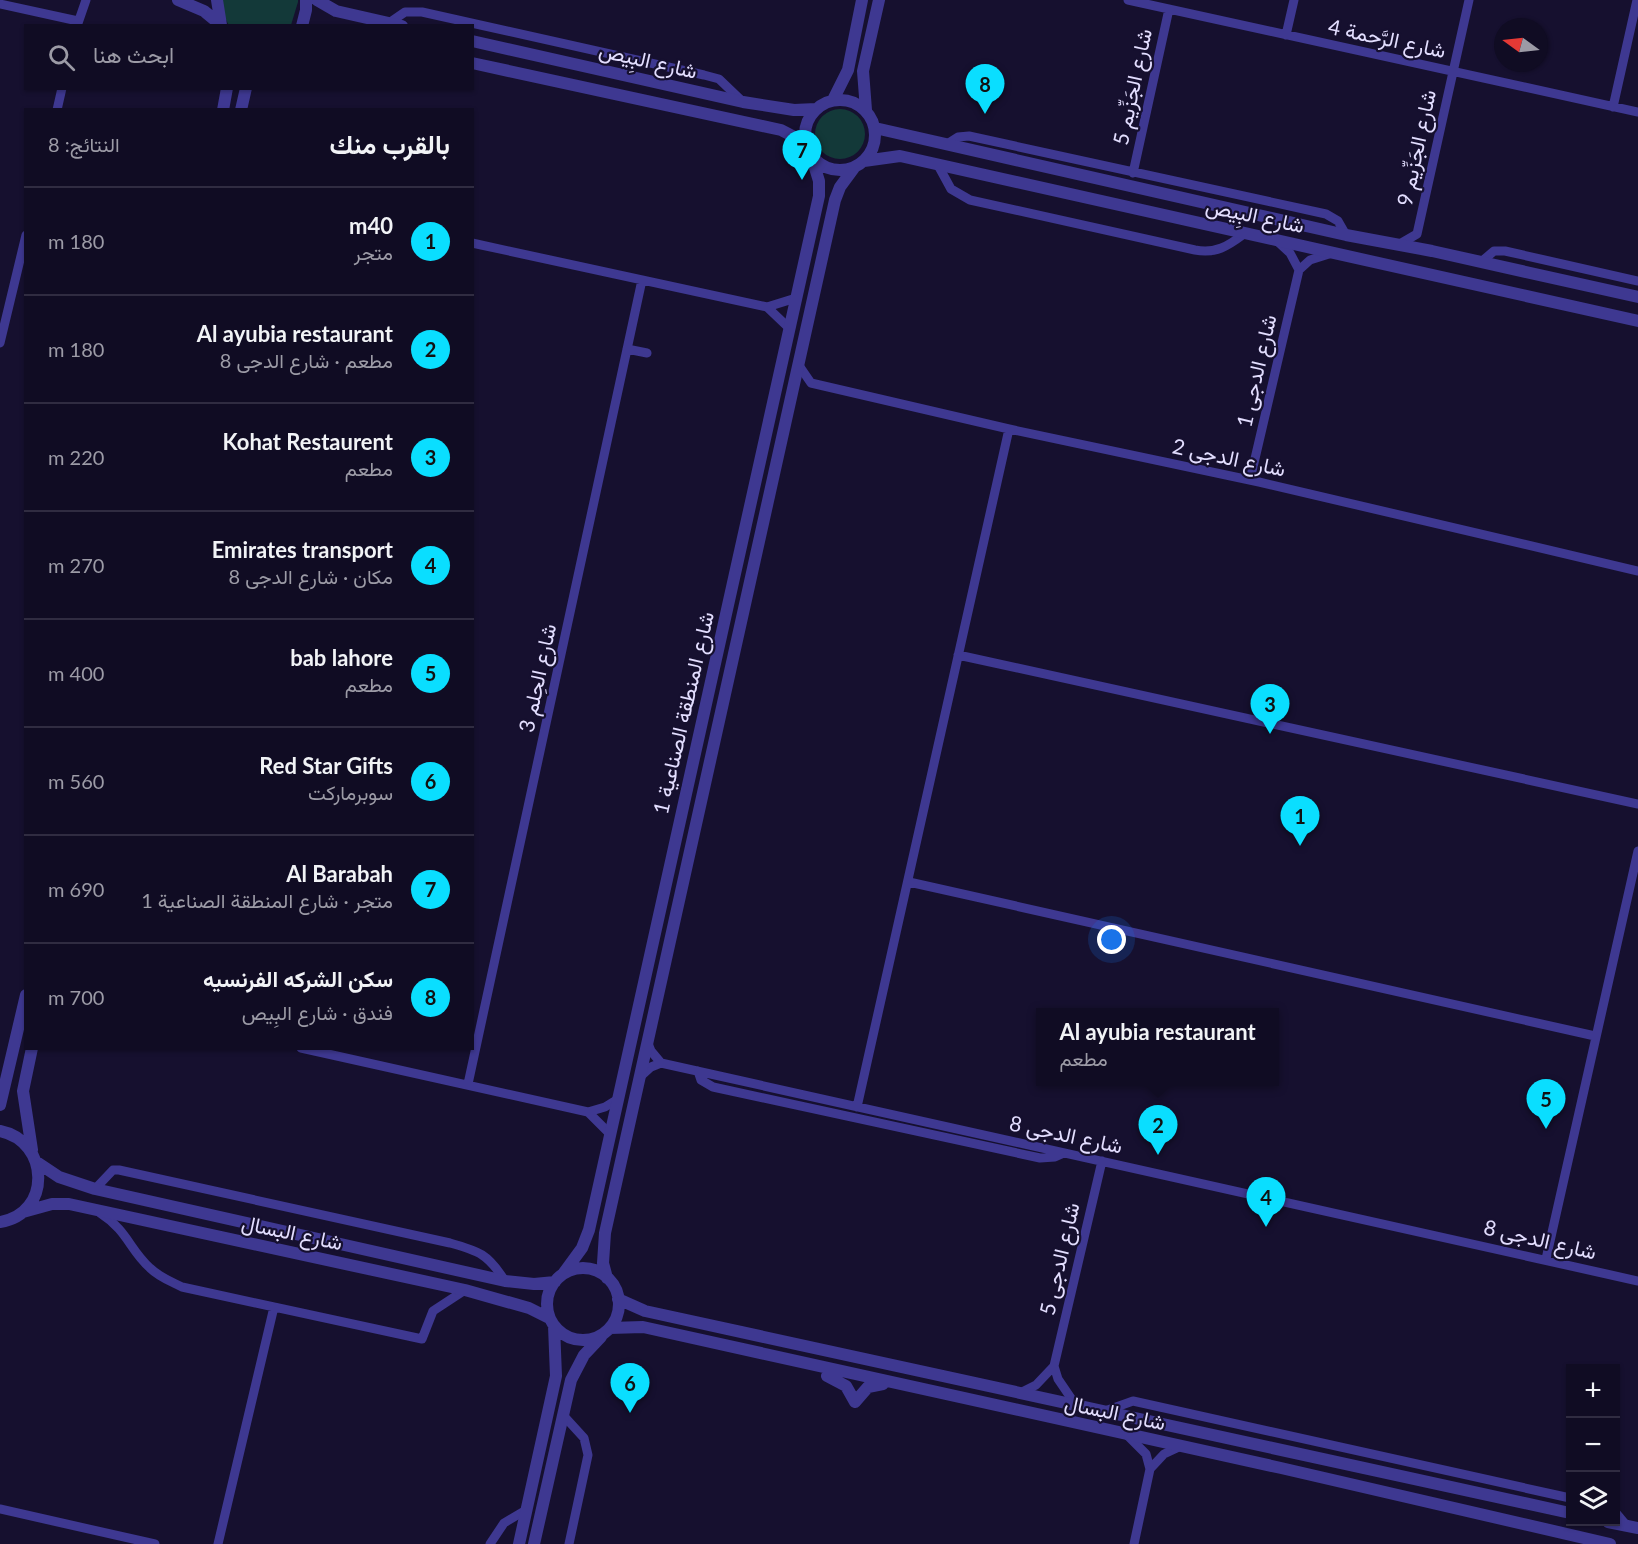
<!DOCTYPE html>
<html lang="ar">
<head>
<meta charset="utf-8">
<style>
  :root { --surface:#100c23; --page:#19152b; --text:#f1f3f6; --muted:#9c9ba6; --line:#302c41; --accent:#0adeff }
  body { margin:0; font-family:Lato,Vazirmatn,sans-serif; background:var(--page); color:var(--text); direction:rtl }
  .controls { position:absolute; right:18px; bottom:18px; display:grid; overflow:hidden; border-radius:0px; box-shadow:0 2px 4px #0004 }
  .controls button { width:54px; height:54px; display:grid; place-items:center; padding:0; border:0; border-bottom:2px solid var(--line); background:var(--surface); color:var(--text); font:30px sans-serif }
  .compass { position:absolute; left:1494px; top:18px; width:54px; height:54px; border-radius:50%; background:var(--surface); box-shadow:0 2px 4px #0004; rotate:285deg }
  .you { position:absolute; left:1112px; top:940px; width:21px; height:21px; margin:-15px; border:4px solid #fff; border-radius:50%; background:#1a73e8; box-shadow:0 0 0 9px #1a73e833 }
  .badge { display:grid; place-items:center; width:39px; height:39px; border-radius:50%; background:var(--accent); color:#111; font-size:20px; font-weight:700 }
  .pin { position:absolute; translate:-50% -50px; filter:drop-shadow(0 2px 3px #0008) }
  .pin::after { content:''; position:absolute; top:32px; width:21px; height:18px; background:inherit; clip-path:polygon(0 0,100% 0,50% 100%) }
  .popup { position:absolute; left:1036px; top:1008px; width:243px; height:78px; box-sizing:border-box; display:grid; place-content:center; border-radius:0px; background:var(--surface); filter:drop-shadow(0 2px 4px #0005); font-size:20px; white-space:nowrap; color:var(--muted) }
  .popup b { font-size:22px; color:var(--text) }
  .popup::after { content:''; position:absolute; left:50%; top:100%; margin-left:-12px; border:12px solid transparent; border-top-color:var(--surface) }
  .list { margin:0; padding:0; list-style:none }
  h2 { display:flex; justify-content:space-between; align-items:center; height:78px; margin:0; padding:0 24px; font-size:26px }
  h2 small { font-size:20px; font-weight:400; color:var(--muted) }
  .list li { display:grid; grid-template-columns:39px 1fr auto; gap:18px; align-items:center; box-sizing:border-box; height:108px; padding:0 24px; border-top:2px solid var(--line) }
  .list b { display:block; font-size:22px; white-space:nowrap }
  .list p { margin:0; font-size:20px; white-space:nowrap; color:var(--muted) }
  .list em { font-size:20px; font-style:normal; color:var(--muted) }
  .icon { flex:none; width:33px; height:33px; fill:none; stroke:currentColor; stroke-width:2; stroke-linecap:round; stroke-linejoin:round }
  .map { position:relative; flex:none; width:1638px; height:1544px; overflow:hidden; direction:ltr }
  .search { position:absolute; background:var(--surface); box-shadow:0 2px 4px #0004; left:24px; top:24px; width:450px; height:66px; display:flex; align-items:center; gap:15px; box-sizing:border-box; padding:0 21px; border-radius:0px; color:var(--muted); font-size:22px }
  .panel { position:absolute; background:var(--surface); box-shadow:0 2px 4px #0004; left:24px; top:108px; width:450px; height:942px; border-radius:0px; direction:rtl }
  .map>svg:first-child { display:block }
  .green { fill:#133939 }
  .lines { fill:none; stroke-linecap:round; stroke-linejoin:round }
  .minor { stroke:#3e3891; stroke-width:9 }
  .tertiary { stroke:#3e3891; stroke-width:12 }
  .labels { text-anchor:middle; stroke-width:4.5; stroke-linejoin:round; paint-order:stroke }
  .street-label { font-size:21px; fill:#e3deff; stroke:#16102f }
</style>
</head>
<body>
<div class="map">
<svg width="1638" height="1544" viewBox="0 0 1638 1544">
  <rect width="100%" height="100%" fill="#16102f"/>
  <path class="green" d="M222,0H298V2L291,25L229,26L222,11Z
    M815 134a25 25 0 1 1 50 0a25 25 0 1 1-50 0Z"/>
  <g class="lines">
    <path class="minor" d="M1128,0L1638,112
      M0,4L78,21
      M389,23L405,12H422L704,75L719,79L743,102
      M77,26L86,0
      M1286,35L1294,0
      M1613,107L1637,0
      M57,110L62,88
      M947,144L958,137L969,136L1326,214L1338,221L1346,235
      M939,167L951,189L970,200L1195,250C1216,254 1228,246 1244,234
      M1133,173L1169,9
      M1277,241L1290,253L1299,270
      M472,243L767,307L796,298
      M1398,245L1417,234L1469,0
      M1481,262L1494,251H1505L1638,281
      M767,307L789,328
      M0,343L26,235
      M627,349L647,353
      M798,364L811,383L1009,429L1259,482L1638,571
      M1250,480L1299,270L1310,260L1329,254
      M958,655L1638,804
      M909,882L1595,1036
      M647,1041L651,1051L661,1063
      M301,1048L588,1112L610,1134
      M698,1071L701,1080L713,1087L1040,1158L1055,1157L1064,1153
      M640,1077L651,1067L661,1063L1638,1281
      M468,1084L642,280
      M857,1107L1009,429
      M588,1112L605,1107L618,1099
      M95,1189L113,1170H119L450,1243C479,1251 488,1254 505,1281
      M100,1213C128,1231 129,1249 150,1268C159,1277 170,1281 182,1287L422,1339L433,1311L465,1290
      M1546,1259L1638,851
      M1054,1366L1058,1379L1075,1404
      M1020,1393L1036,1385L1054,1366L1102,1161
      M1105,1411L1133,1401L1570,1498
      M563,1415L584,1438L588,1455L569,1544
      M1128,1436L1146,1454L1150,1469
      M0,1509L155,1544
      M1616,1513L1626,1525
      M218,1544L274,1307
      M490,1544L504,1523L526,1510
      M1134,1544L1150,1469L1164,1454L1179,1447"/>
    <path class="tertiary" d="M178,0L204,11L221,25
      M217,0L221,25
      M317,0L336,11L402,26
      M302,26L306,10V0
      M472,41L743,102L794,110L816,109
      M472,63L781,130L806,143
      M805 135a35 35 0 1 1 70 0a35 35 0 1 1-70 0Z
      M833,100L848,70L862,0
      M223,110L227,88
      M241,110L246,88
      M866,110L863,71L879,0
      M875,128L1346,235L1432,251L1638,297
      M864,161L900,156L1638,321
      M0,1105L26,995
      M0,1131C50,1141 52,1214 0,1222
      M32,1150L23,1091L32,1048
      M38,1163L59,1177L95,1189L505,1281L534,1284L555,1282
      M23,1212L52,1204H69L465,1290L529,1308L549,1318
      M547 1304a36 36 0 1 1 72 0a36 36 0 1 1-72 0Z
      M563,1274L582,1248L589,1230L819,196V181L811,155
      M607,1278L603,1263L605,1233L835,200L840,187L854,168
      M618,1299L645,1311L1570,1513
      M610,1328L643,1327L1281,1468L1610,1544
      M827,1376L846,1386L855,1402
      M855,1402L868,1387L883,1384
      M1608,1522L1638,1528
      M519,1544L556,1376L554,1326
      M534,1544L571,1380L584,1355L601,1337"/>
  </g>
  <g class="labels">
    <g class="street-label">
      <text transform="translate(1387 39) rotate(12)" y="7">شارع الرَّحمة 4</text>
      <text transform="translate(648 61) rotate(13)" y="7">شارع البِيص</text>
      <text transform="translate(1133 87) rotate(-78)" y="7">شارع الجَزِّيم 5</text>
      <text transform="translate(1417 148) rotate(-78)" y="7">شارع الجَزِّيم 9</text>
      <text transform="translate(1255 216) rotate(12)" y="7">شارع البِيص</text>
      <text transform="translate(1257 371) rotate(-77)" y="7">شارع الدجى 1</text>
      <text transform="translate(1229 458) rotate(12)" y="7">شارع الدجى 2</text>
      <text transform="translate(538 678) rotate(-78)" y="7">شارع الحِلم 3</text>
      <text transform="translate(684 713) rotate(-77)" y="7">شارع المنطقة الصناعية 1</text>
      <text transform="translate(1066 1135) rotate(12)" y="7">شارع الدجى 8</text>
      <text transform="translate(292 1233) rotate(12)" y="7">شارع البسال</text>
      <text transform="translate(1540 1240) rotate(13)" y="7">شارع الدجى 8</text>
      <text transform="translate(1060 1259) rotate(-77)" y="7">شارع الدجى 5</text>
      <text transform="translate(1115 1413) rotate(12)" y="7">شارع البسال</text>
    </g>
  </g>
</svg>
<div class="controls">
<button>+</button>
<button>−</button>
<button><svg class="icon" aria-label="layers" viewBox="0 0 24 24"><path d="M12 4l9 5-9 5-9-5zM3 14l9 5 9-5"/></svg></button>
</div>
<svg class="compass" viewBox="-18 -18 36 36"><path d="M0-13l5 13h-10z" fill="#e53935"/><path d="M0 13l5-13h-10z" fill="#9c9ba6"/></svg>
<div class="you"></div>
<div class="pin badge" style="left:1300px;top:846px">1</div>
<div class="pin badge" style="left:1158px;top:1155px">2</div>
<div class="popup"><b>Al ayubia restaurant</b>مطعم</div>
<div class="pin badge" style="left:1270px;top:734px">3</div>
<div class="pin badge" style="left:1266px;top:1227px">4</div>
<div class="pin badge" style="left:1546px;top:1129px">5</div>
<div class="pin badge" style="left:630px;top:1413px">6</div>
<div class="pin badge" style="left:802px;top:180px">7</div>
<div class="pin badge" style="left:985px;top:114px">8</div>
<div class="search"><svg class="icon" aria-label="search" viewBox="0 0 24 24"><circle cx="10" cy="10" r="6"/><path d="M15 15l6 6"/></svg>ابحث هنا</div>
<section class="panel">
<h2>بالقرب منك<small>النتائج: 8</small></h2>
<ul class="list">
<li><span class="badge">1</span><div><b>m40</b><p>متجر</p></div><em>180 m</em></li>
<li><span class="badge">2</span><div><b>Al ayubia restaurant</b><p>مطعم · شارع الدجى 8</p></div><em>180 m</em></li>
<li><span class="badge">3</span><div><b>Kohat Restaurent</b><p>مطعم</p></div><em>220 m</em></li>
<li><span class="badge">4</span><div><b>Emirates transport</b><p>مكان · شارع الدجى 8</p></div><em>270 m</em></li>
<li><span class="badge">5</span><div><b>bab lahore</b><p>مطعم</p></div><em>400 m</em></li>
<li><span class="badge">6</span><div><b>Red Star Gifts</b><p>سوبرماركت</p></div><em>560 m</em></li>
<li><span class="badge">7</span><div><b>Al Barabah</b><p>متجر · شارع المنطقة الصناعية 1</p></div><em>690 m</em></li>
<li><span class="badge">8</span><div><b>سكن الشركه الفرنسيه</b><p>فندق · شارع البِيص</p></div><em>700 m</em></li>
</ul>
</section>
</div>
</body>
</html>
